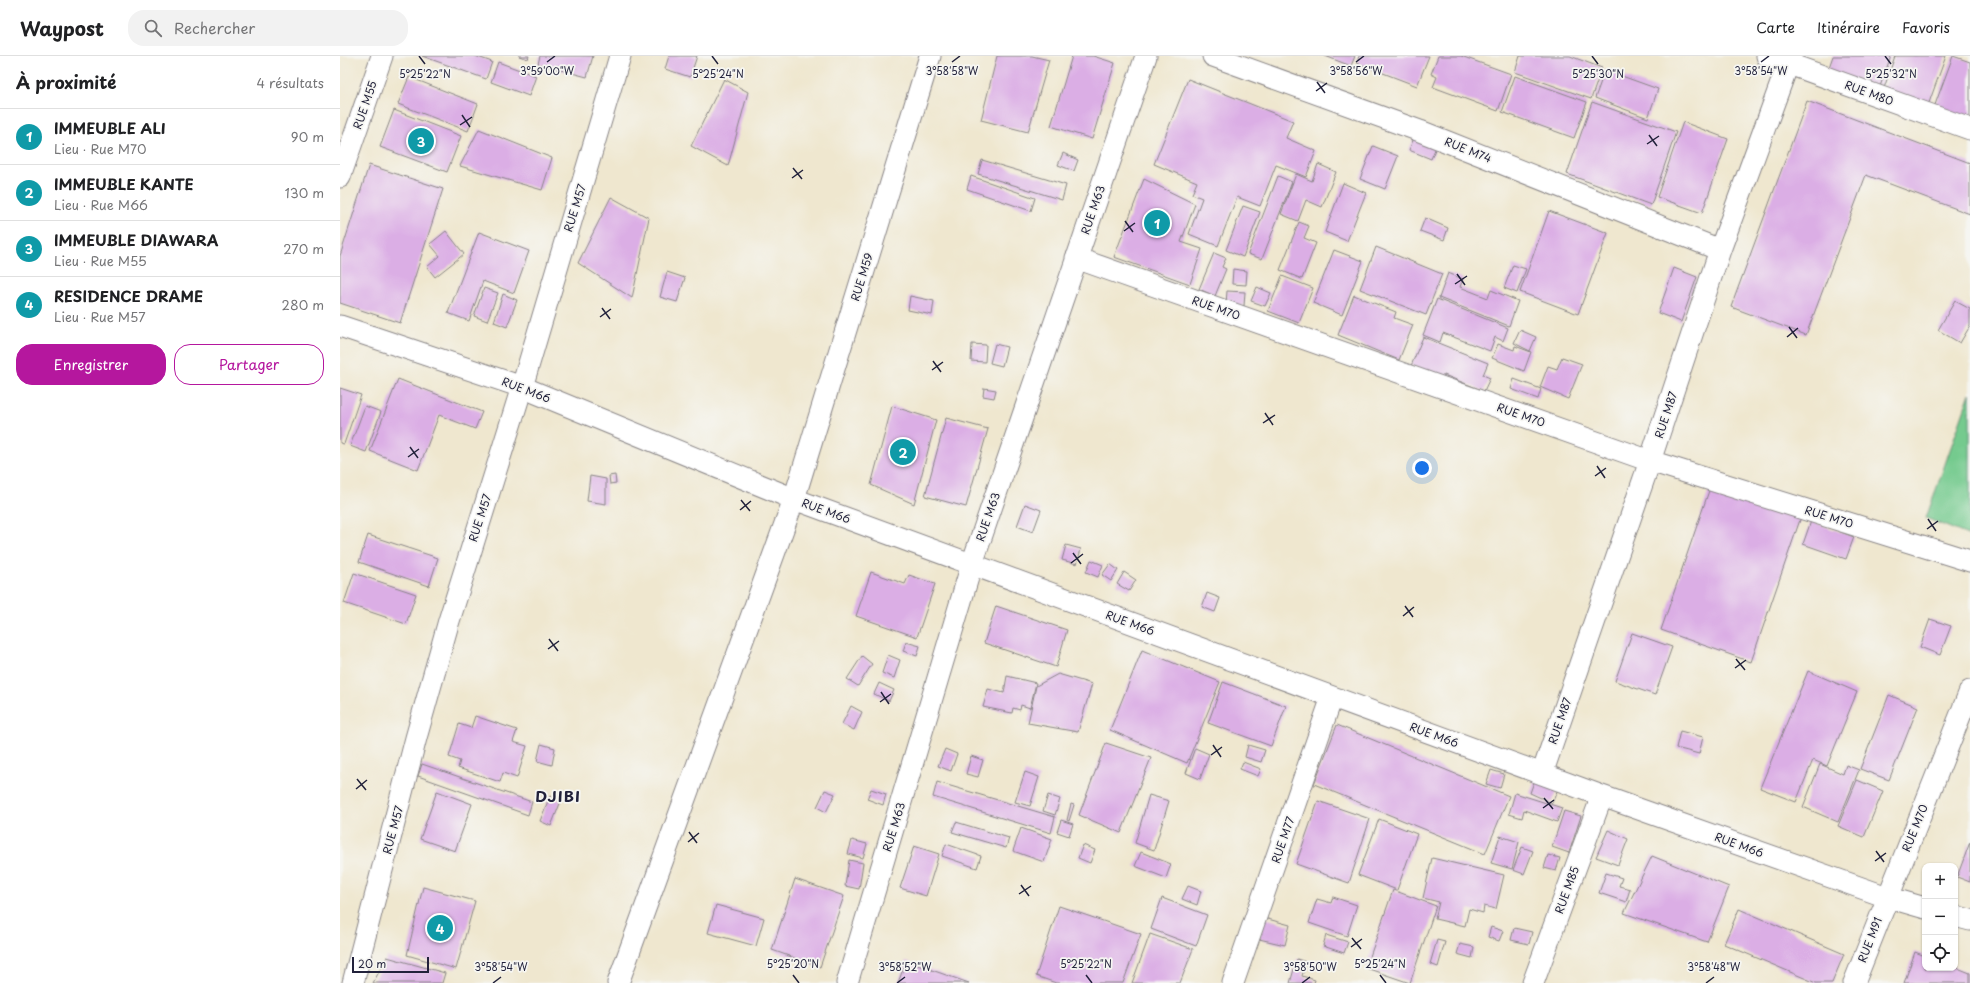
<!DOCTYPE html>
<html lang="fr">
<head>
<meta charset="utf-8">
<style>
  :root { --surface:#fff; --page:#f2f2f2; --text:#202124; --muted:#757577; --line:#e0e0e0; --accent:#b5179e }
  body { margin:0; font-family:"Playpen Sans",sans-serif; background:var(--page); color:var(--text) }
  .controls { position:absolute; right:12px; bottom:12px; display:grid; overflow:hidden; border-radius:8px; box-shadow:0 1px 3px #0004 }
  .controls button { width:36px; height:36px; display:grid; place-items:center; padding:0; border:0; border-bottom:1px solid var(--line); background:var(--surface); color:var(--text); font:20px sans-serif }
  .scale { position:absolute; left:12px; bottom:10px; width:77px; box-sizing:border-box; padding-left:4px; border:2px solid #22223b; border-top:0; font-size:11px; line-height:14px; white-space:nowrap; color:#22223b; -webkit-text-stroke:3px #f6f6f2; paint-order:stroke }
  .you { position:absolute; left:1082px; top:412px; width:14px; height:14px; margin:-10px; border:3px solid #fff; border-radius:50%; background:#1a73e8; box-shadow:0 0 0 6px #1a73e833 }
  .badge { display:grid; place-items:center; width:26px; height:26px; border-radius:50%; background:var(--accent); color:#fff; font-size:13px; font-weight:700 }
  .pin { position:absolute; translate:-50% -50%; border:2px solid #fff; box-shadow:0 1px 4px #0006 }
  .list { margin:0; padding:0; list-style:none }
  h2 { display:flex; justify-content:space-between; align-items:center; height:52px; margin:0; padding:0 16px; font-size:17px }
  h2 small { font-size:13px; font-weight:400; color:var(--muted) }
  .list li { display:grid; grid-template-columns:26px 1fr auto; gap:12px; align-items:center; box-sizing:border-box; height:56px; padding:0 16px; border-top:1px solid var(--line) }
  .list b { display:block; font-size:15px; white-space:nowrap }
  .list p { margin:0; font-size:13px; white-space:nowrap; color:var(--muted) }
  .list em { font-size:13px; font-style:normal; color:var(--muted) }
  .actions { display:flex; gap:8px; padding:12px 16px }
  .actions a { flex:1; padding:9px 0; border:1px solid var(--accent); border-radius:16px; text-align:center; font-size:14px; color:var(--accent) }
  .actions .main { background:var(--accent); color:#fff }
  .icon { flex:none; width:22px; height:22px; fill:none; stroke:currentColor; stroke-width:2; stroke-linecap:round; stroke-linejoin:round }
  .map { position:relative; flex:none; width:1630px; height:927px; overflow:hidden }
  header { display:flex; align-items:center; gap:24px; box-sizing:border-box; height:56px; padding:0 20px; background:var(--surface); border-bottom:1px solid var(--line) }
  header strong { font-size:19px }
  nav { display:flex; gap:22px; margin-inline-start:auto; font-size:14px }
  .search { width:280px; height:36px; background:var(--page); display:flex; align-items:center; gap:10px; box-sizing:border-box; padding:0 14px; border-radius:16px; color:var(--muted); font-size:15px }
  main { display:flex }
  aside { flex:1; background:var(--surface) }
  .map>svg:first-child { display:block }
  .green { fill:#74ca8e; stroke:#4b7664 }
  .building { fill:#dbaee5 }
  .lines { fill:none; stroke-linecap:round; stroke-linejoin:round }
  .minor-casing { stroke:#888485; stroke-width:23 }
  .minor { stroke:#fff; stroke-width:21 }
  .ticks { fill:none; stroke:#22223b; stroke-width:1.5 }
  .labels { text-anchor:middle; stroke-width:3.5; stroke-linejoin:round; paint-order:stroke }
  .street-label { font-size:11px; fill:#22223b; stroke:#f6f6f2 }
  .district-label { font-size:15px; font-weight:bold; letter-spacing:1px; fill:#22223b; stroke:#f6f6f2 }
  .ticks-label { font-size:10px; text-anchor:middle; fill:#22223b; stroke:#f6f6f2; stroke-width:3.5; stroke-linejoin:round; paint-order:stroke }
</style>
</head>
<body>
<header>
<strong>Waypost</strong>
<div class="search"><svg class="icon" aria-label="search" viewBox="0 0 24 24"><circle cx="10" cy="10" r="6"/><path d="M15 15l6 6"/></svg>Rechercher</div>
<nav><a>Carte</a><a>Itinéraire</a><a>Favoris</a></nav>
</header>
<main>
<aside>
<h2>À proximité<small>4 résultats</small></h2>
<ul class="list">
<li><span class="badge" style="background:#0f9aa8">1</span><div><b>IMMEUBLE ALI</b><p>Lieu · Rue M70</p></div><em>90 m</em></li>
<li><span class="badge" style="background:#0f9aa8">2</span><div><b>IMMEUBLE KANTE</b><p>Lieu · Rue M66</p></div><em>130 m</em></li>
<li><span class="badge" style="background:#0f9aa8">3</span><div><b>IMMEUBLE DIAWARA</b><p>Lieu · Rue M55</p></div><em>270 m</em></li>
<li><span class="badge" style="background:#0f9aa8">4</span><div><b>RESIDENCE DRAME</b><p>Lieu · Rue M57</p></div><em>280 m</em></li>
</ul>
<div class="actions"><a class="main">Enregistrer</a><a>Partager</a></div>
</aside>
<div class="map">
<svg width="1630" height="927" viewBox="0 0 1630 927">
  <rect width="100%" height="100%" fill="#f6f6f2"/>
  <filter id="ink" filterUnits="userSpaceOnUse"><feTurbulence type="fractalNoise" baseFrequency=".025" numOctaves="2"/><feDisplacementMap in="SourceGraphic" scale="8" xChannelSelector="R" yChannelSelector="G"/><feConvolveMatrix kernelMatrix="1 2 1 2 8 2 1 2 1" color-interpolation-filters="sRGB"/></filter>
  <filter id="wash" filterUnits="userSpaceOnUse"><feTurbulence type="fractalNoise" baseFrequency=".012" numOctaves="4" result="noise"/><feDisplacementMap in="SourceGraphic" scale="16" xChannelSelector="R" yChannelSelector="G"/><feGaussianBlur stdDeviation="0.9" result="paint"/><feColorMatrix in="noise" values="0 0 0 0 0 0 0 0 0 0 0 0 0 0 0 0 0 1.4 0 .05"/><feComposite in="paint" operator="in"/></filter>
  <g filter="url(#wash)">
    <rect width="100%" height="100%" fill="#efe7cf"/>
    <path class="green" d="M1630,337V480L1586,462Z"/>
    <g id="blocks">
      <path class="building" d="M82,0H135L152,6L146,23Z
        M179,0H189L188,3Z
        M200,0H253L247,21L198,8Z
        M329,0H357L350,21L325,13Z
        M657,0H692L709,4L688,76L641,64Z
        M732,0H753L775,7L752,83L711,70Z
        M985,0H1015L1011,10Z
        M1019,0H1089L1077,30L1017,7Z
        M1098,0H1121L1171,18L1158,55L1093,31L1097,21L1091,18Z
        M1180,0H1230L1262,12L1251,43L1175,16Z
        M1493,0H1551L1538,36L1487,17Z
        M1555,0H1606L1586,55L1542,38Z
        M1613,0L1630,6V65L1592,57Z
        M158,6L196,20L189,40L151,26Z
        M1265,14L1318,33L1308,62L1255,42Z
        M1175,20L1247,46L1234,82L1162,56Z
        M69,21L138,48L128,75L58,48Z
        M384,23L408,36L388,110L351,90Z
        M848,23L953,65L946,82L976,95L966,121L936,109L920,150L897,141L878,190L849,178L862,142L852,138L857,126L814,108Z
        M1467,45L1630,107V158L1526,119L1466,279L1391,251Z
        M1252,46L1336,76L1311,149L1227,118Z
        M54,54L121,80L107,116L40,91Z
        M1343,66L1388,83L1362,157L1317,141Z
        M139,73L212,102L202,134L120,110Z
        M1076,77L1098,86L1091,103L1069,94Z
        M1033,90L1058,100L1045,133L1020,123Z
        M723,97L738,104L734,115L718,109Z
        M642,104L726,129L722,144L638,118Z
        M978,108L996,116L982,151L966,144L958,165L941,158L956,118L972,125Z
        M29,109L103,133L60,267L0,247V200Z
        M631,120L695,142L691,155L627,133Z
        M938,120L952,126L922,203L908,198Z
        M804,123L855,148L841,186L862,193L850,228L774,201Z
        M1003,127L1026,137L1007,185L985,176Z
        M271,141L309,162L292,242L238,207Z
        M903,150L920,156L903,201L886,194Z
        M1209,155L1268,177L1238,258L1180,236Z
        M1085,162L1108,172L1104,184L1080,175Z
        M959,166L969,170L964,182L976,187L962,223L940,214Z
        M106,175L124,198L95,221L87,211L100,200L90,188Z
        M139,176L189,195L174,237L143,225L129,265L108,257Z
        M1036,191L1102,218L1086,259L1020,233Z
        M994,194L1023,205L1002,259L973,247Z
        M874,197L886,202L882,211L886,213L875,240L859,233Z
        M1173,209L1186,213L1177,237L1164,232Z
        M1334,212L1357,221L1341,266L1318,257Z
        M893,213L907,215L906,229L892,228Z
        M327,216L345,222L337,246L320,241Z
        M1108,217L1123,223L1120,231L1148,242L1151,234L1178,245L1169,270L1099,242Z
        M942,220L973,232L959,267L928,255Z
        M917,231L931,237L925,250L911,245Z
        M144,232L158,237L147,265L134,260Z
        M887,235L905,236L904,250L886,248Z
        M163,238L177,244L167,271L154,266Z
        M1014,239L1056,256L1054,262L1073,269L1059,304L998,279Z
        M570,240L594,245L592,259L568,254Z
        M1097,243L1168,272L1163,285L1155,281L1150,295L1103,277L1100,286L1083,279Z
        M1615,245L1630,253V270L1620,287L1598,274Z
        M1180,274L1196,281L1190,295L1174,287Z
        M1083,281L1148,307L1143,319L1150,322L1144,335L1104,319L1103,322L1071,310Z
        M632,288L646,289L645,306L631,305Z
        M655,288L667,291L662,310L650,307Z
        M1158,288L1174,294L1175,290L1191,296L1184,315L1152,302Z
        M1222,301L1242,308L1228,343L1200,331L1208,310L1217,313Z
        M58,323L142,356L135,373L99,359L78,414L30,395Z
        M1174,323L1201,333L1198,343L1171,333Z
        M0,332L21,339L4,388L0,387Z
        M644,332L656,334L654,342L643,340Z
        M25,350L41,356L26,396L10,390Z
        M552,350L596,364L574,448L531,429Z
        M606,362L648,373L626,451L585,440Z
        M275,419L276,427L270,428L269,420Z
        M250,420L266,423V448L247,445Z
        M1372,426L1462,458L1411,606L1321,574Z
        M685,448L701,454L693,476L677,470Z
        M1471,465L1514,481L1506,503L1463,488Z
        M28,479L98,502L89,530L19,506Z
        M726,489L741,493L737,508L722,504Z
        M751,504L763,509L758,521L746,516Z
        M770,508L778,514L771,525L762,519Z
        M531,516L565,528L569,519L595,528L577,581L516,560Z
        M784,516L796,524L789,535L777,528Z
        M14,517L76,538L66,568L4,547Z
        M867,537L880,542L875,556L862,551Z
        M656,550L727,574L716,611L644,587Z
        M1590,563L1611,570L1600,599L1580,591Z
        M1292,577L1332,591L1315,639L1275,625Z
        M566,586L580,590L577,600L563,595Z
        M802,594L880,626L847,707L770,674Z
        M548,599L560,604L554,622L542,617Z
        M522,600L532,608L518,630L507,623Z
        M1468,615L1517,636L1487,710L1473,704L1456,746L1420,732Z
        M718,618L752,628L738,676L688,667L696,630Z
        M667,620L696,627L690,652L681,649L680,654L673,652L672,657L643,651L648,633L664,637Z
        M883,626L946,650L931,690L868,667Z
        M539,627L554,634L549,645L534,638Z
        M1549,639L1578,651L1549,724L1520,713Z
        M511,650L522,656L514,674L502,668Z
        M135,660L177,674L173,686L187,690L177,722L163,717L160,726L118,712L120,705L109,701L119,668L131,672Z
        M997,669L1169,740L1145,798L974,728Z
        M1340,675L1363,681L1359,698L1336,692Z
        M766,687L811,702L781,777L739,759Z
        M201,688L215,692L212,709L197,705Z
        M908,689L925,694L921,706L905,701Z
        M855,692L869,698L860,723L846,717Z
        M605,693L617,698L611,715L598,710Z
        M631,700L643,704L638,721L626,718Z
        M903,706L921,713L918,720L900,713Z
        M82,708L192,746L188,759L78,720Z
        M1480,708L1503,718L1506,709L1519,714L1498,766L1463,751Z
        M1151,714L1164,718L1160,732L1146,728Z
        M685,716L699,721L690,750L675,746Z
        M1195,723L1218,733L1212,747L1190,737Z
        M1517,724L1543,735L1524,781L1498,770Z
        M597,726L715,761L711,777L593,741Z
        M531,733L546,738L543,749L527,743Z
        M485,734L495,738L486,756L477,751Z
        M97,735L132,748L115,795L80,783Z
        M1175,737L1222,752L1217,766L1184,754L1182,762L1169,758Z
        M708,739L720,743L715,759L703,755Z
        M809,739L829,745L814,794L795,787Z
        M210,740L221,745L211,770L200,765Z
        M978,745L1030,763L1009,827L956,808Z
        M731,748L734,749L729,765L727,764Z
        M1224,755L1241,760L1229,797L1212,791Z
        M1039,763L1077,778L1057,834L1018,819Z
        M721,764L733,768L729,780L717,776Z
        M616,766L669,782L666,792L612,776Z
        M681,772L712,783L704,806L673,795Z
        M1268,774L1288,783L1278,809L1256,801Z
        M1160,780L1179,786L1172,813L1151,807Z
        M512,784L527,788L523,802L508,798Z
        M1630,786V826L1617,821Z
        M606,788L641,800L637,812L602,800Z
        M743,789L755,794L750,807L738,802Z
        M574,790L599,798L586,840L560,832Z
        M1182,791L1193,795L1184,818L1173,814Z
        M801,796L831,808L826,822L795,810Z
        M1208,799L1220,802L1216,815L1204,812Z
        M1312,800L1389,831L1367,886L1284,857Z
        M1092,802L1164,819L1156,853L1144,850L1143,857L1129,853L1125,870L1095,863L1099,846L1083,842Z
        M509,804L523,807L519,833L505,830Z
        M1266,817L1282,822L1279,830L1290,833L1286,846L1259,837Z
        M455,823L504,840L480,911L432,894Z
        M848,830L861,835L857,849L842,843Z
        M83,831L135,845L116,913L67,899Z
        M1053,834L1096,850L1070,927L1026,912Z
        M993,841L1017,849L1007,880L969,867L977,843L991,847Z
        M822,842L867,859L856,890L811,873Z
        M376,849L424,862L416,890L368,877Z
        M719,850L801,878L783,927H716L696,920Z
        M1399,853L1504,898L1492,927H1476L1384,888Z
        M924,862L950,869L945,889L919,883Z
        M1151,871L1163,875L1159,885L1148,881Z
        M1174,872L1192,876L1189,888L1171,884Z
        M810,878L853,893L840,927H792Z
        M986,879L1008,886L1004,897L983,890Z
        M1097,884L1105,886L1098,911L1090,908Z
        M1120,888L1134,891L1132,902L1117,898Z
        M1575,896L1585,900V912L1615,911L1630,917V927H1564Z
        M47,901L105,917L102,927H33Z
        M957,903L966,906L962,920L975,924L974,927H950Z
        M566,905L629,927H558Z"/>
    </g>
  </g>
  <g filter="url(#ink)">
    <use href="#blocks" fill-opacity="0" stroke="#888485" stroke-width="1"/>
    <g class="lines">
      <g class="minor-casing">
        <path id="minor" d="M873,0L1080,75L1380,194
          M1427,0L1630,73
          M0,121L42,0
          M736,202L1310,405L1630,505
          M0,270L182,331L454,443L1262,740L1547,841L1585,852
          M1202,718L1310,405L1380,194L1451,0
          M1615,860L1630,864
          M13,927L76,682L108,568L182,331L280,0
          M278,927L454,443L590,0
          M507,927L632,508L806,0
          M893,927L992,641
          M1193,927L1262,740
          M1514,927L1630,635"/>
      </g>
      <use href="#minor" class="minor"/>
    </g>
  </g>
  <path class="ticks" d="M79,0L85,8M372,0L378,8M1252,0L1258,8M1545,0L1551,8M207,6L215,0M612,6L620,0M1016,6L1024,0M1421,6L1429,0M977,26L985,37M976,35L987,27M122,59L130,71M120,69L132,61M1309,79L1317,90M1307,88L1319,80M453,112L462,123M452,122L463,114M785,165L793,176M784,175L795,167M1117,218L1125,229M1115,228L1127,220M262,252L270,263M260,261L271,253M1449,271L1457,282M1447,281L1458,272M593,305L601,316M592,314L603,306M925,357L933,369M923,367L935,359M70,391L78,402M68,401L79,393M1257,410L1265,422M1255,420L1266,412M401,444L410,455M400,454L411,445M1588,463L1596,475M1587,473L1598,465M733,497L741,508M731,507L743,498M1065,550L1073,561M1063,560L1074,551M209,583L218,595M208,593L219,585M1396,603L1405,614M1395,612L1406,604M541,636L549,648M540,646L551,638M873,689L881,701M871,699L882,691M17,723L26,734M16,733L27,724M1204,742L1213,753M1203,752L1214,744M349,776L357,787M348,786L359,777M1536,795L1544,806M1535,805L1546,797M681,829L689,840M679,838L691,830M1012,882L1021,893M1011,891L1022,883M453,919L459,927M746,919L752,927M1040,919L1046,927M153,927L161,921M557,927L565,921M962,927L970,921M1366,927L1374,921"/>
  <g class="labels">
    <g class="street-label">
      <text transform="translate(1529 37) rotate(20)" y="4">RUE M80</text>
      <text transform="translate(25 49) rotate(-71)" y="4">RUE M55</text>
      <text transform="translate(1128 94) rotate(22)" y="4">RUE M74</text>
      <text transform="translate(235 152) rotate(-73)" y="4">RUE M57</text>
      <text transform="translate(753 154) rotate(-71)" y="4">RUE M63</text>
      <text transform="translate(522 221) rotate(-73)" y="4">RUE M59</text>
      <text transform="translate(876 252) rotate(19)" y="4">RUE M70</text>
      <text transform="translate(186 334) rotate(21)" y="4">RUE M66</text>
      <text transform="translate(1181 359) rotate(19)" y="4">RUE M70</text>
      <text transform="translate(1326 359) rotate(-72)" y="4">RUE M87</text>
      <text transform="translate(486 455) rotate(20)" y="4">RUE M66</text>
      <text transform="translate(648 461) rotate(-71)" y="4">RUE M63</text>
      <text transform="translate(1489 461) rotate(17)" y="4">RUE M70</text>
      <text transform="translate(140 462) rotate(-72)" y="4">RUE M57</text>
      <text transform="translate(790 567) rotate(20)" y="4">RUE M66</text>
      <text transform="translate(1220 665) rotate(-71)" y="4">RUE M87</text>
      <text transform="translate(1094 679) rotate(20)" y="4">RUE M66</text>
      <text transform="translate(554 771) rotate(-73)" y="4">RUE M63</text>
      <text transform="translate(1575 772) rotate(-68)" y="4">RUE M70</text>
      <text transform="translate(53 774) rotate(-75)" y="4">RUE M57</text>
      <text transform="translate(943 784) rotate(-71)" y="4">RUE M77</text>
      <text transform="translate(1399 789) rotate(20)" y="4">RUE M66</text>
      <text transform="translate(1227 834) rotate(-70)" y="4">RUE M85</text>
      <text transform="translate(1530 884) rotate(-69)" y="4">RUE M91</text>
    </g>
    <g class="district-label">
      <text x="218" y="746">DJIBI</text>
    </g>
  </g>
  <g class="ticks-label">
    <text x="207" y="19">3°59'00"W</text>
    <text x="612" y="19">3°58'58"W</text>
    <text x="1016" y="19">3°58'56"W</text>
    <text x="1421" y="19">3°58'54"W</text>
    <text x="85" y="22">5°25'22"N</text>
    <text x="378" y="22">5°25'24"N</text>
    <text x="1258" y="22">5°25'30"N</text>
    <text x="1551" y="22">5°25'32"N</text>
    <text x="453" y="912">5°25'20"N</text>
    <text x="746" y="912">5°25'22"N</text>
    <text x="1040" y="912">5°25'24"N</text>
    <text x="161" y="915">3°58'54"W</text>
    <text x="565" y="915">3°58'52"W</text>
    <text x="970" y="915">3°58'50"W</text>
    <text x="1374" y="915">3°58'48"W</text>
  </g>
</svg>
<div class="controls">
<button>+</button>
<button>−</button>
<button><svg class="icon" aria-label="locate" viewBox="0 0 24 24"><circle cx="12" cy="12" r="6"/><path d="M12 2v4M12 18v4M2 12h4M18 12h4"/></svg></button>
</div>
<div class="scale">20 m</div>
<div class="you"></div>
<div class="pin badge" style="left:817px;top:167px;background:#0f9aa8">1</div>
<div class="pin badge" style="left:563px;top:396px;background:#0f9aa8">2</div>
<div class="pin badge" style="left:81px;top:85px;background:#0f9aa8">3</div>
<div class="pin badge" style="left:100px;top:872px;background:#0f9aa8">4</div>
</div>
</main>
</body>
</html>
